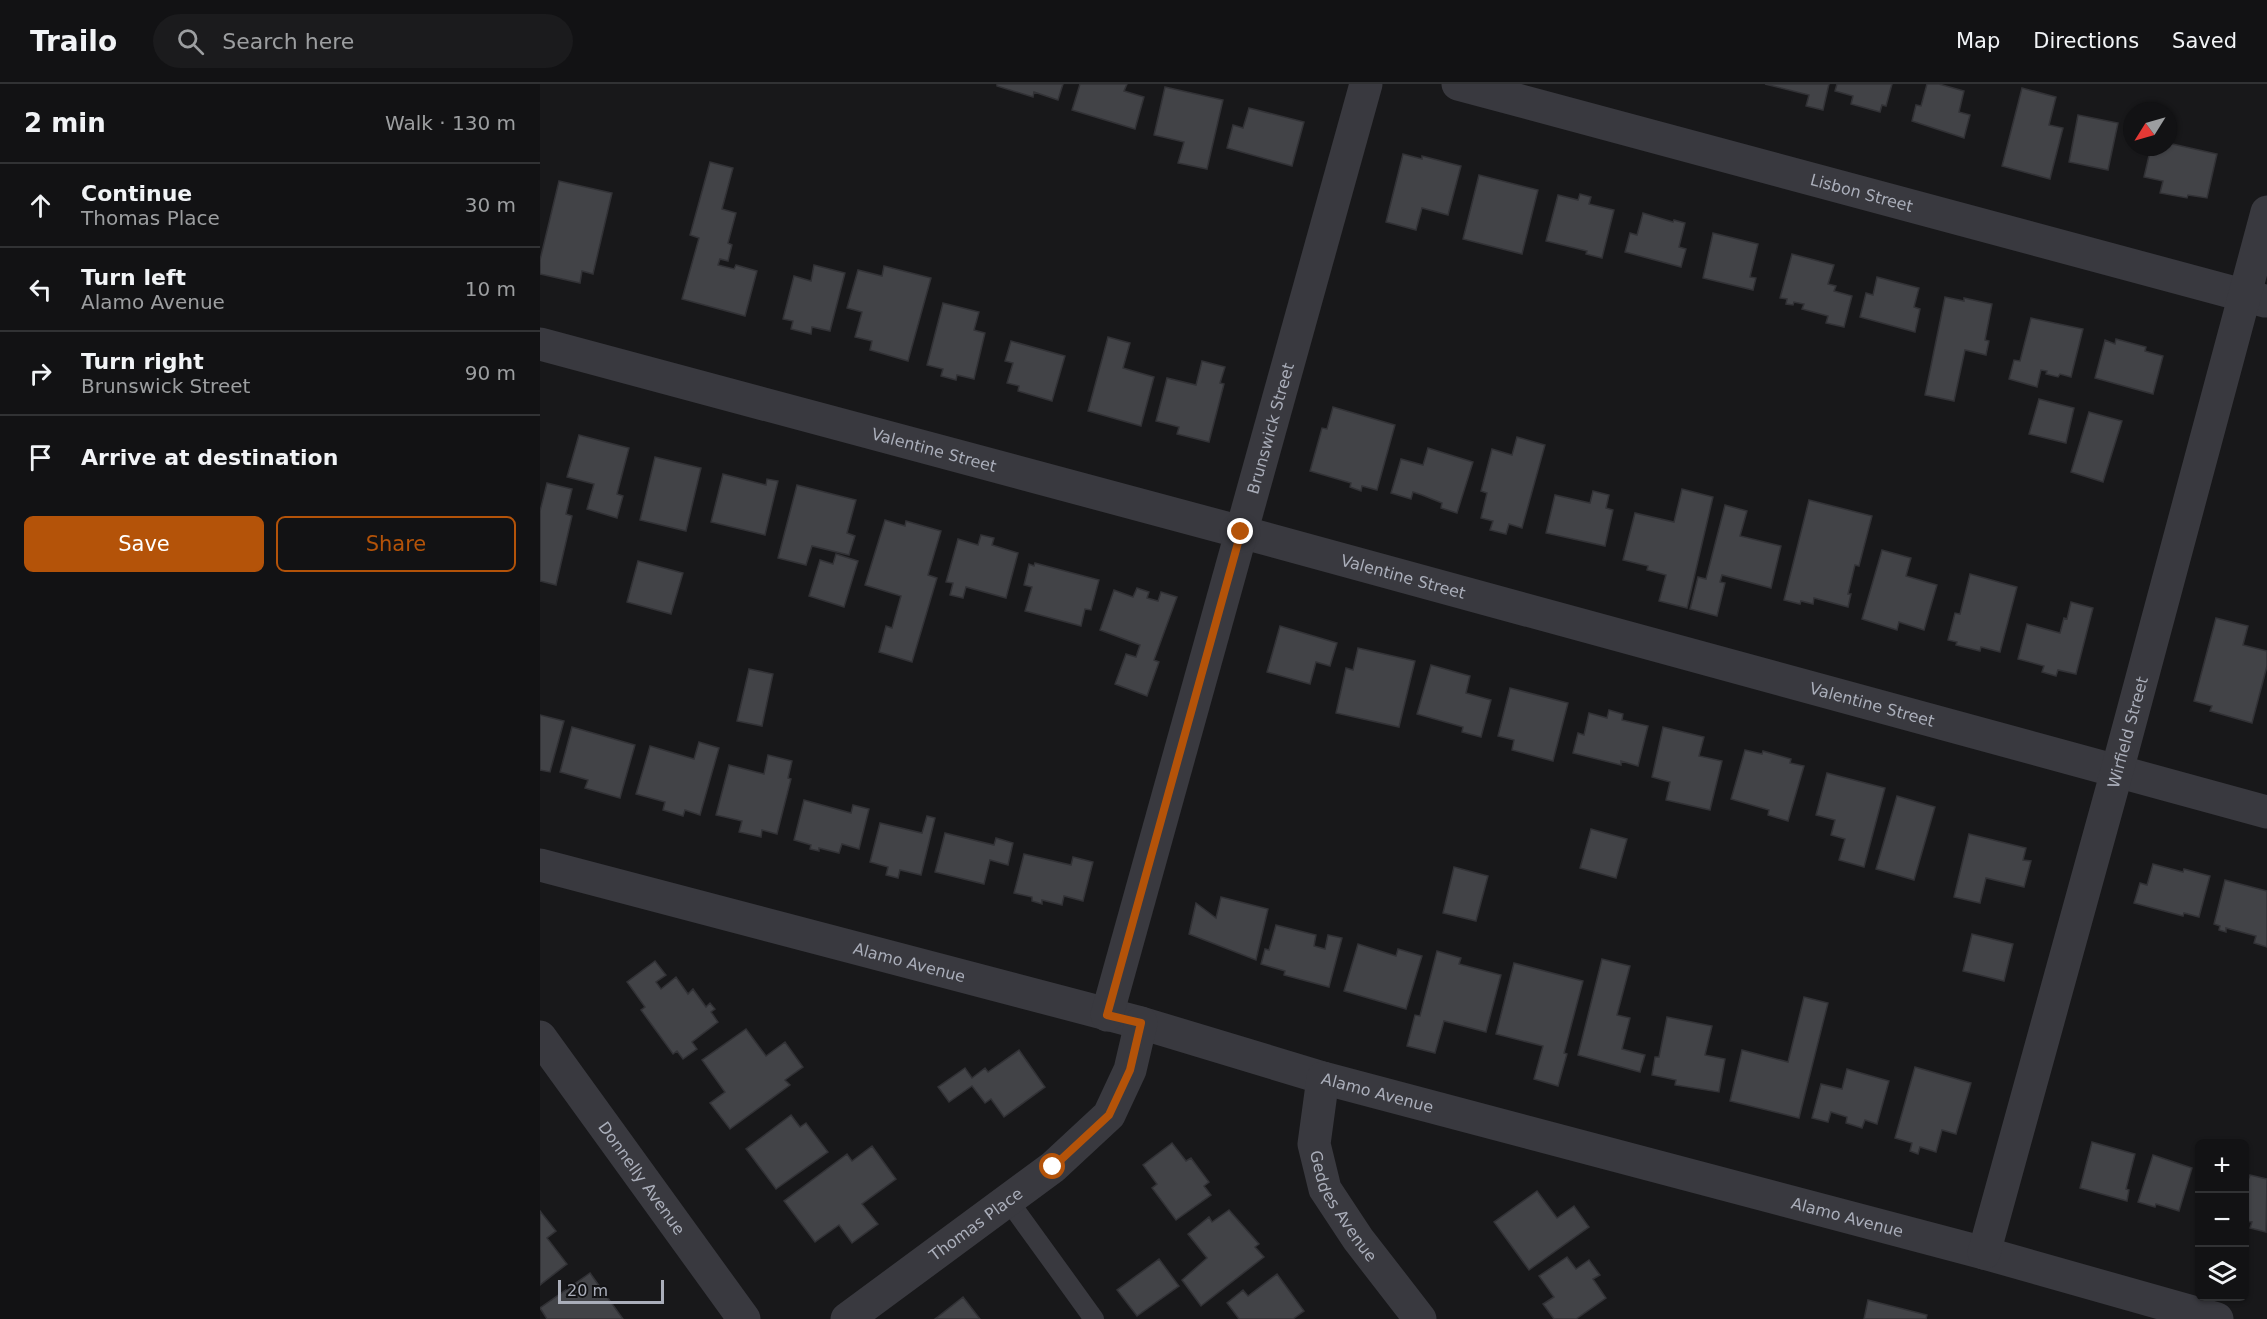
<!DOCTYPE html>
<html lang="en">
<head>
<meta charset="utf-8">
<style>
  :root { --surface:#121214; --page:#1b1b1d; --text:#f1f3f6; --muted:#9c9ea0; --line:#313234; --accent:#b45309 }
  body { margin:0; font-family:"DejaVu Sans",sans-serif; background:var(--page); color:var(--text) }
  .controls { position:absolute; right:18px; bottom:18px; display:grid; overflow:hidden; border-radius:9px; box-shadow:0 2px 4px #0004 }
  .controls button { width:54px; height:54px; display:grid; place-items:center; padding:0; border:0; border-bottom:2px solid var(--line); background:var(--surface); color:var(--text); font:30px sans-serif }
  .compass { position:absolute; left:1583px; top:18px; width:54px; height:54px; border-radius:50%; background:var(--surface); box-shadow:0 2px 4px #0004; rotate:233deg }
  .scale { position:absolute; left:18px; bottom:15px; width:106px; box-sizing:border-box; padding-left:6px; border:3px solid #aaaeba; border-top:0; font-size:16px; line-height:21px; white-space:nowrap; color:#aaaeba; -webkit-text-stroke:4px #131315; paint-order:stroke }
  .stop { position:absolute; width:18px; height:18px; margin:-14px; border:4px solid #b45309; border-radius:50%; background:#fff }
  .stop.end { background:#b45309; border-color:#fff; box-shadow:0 2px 6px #0008 }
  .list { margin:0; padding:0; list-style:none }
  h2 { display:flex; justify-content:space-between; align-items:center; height:78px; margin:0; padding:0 24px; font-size:26px }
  h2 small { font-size:20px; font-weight:400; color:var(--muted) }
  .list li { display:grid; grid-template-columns:39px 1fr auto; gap:18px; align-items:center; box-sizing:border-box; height:84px; padding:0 24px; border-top:2px solid var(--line) }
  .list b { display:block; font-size:22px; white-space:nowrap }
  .list p { margin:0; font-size:20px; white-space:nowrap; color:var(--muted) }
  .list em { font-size:20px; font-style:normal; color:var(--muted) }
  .actions { display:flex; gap:12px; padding:18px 24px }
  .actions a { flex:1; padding:14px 0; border:2px solid var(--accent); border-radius:9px; text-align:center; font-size:21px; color:var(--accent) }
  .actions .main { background:var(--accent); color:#fff }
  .icon { flex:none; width:33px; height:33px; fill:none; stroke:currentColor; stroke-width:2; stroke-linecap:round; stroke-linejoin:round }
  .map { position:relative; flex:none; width:1727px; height:1235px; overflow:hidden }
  header { display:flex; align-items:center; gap:36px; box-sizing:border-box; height:84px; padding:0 30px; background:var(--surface); border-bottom:2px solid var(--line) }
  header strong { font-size:28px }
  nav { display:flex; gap:33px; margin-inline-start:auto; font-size:21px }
  .search { width:420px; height:54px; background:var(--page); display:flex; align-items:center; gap:15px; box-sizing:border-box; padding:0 21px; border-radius:33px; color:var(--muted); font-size:22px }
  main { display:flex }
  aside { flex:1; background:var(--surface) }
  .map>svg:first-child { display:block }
  .building { fill:#424347; stroke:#323236; stroke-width:1.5 }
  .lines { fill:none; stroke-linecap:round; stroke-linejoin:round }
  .service { stroke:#39393f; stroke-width:20 }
  .minor { stroke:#39393f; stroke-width:33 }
  .route { stroke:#b45309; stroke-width:8 }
  .labels { text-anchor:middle; stroke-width:4.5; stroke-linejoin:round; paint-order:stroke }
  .street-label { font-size:16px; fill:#aaaeba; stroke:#131315 }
</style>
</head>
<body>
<header>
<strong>Trailo</strong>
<div class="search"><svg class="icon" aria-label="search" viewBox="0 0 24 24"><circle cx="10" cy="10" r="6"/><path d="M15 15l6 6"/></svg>Search here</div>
<nav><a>Map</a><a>Directions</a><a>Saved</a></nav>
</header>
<main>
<aside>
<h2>2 min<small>Walk · 130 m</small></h2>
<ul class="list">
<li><svg class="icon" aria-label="ahead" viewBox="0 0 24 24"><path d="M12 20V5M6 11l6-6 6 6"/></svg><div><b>Continue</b><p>Thomas Place</p></div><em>30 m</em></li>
<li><svg class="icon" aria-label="left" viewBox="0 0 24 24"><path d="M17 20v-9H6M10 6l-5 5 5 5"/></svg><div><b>Turn left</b><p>Alamo Avenue</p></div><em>10 m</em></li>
<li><svg class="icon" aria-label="right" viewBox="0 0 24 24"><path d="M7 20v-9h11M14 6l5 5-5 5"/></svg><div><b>Turn right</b><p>Brunswick Street</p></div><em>90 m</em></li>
<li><svg class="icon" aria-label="arrive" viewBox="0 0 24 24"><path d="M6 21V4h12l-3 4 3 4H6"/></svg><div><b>Arrive at destination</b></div></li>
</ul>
<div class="actions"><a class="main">Save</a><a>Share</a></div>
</aside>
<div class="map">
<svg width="1727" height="1235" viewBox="0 0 1727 1235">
  <rect width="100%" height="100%" fill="#18181a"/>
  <path class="building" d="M457,0H523L518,16L494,8L493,13L457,2Z
    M540,0H587L584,7L604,13L595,45L532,26Z
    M1225,0H1289L1283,26L1266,22L1269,11Z
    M1297,0H1352L1346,22L1342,21L1340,28L1311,20L1313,12L1295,7Z
    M1387,0H1399L1424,7L1419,28L1430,31L1424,54L1372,37L1376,21L1381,22Z
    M625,3L683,16L667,85L638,79L644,58L614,51Z
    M1482,4L1516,13L1509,41L1523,44L1510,95L1462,82Z
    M709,24L764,38L752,82L687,64L693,41L703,44Z
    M1538,31L1578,39L1568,86L1529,78Z
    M1628,59L1677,70L1667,114L1648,111L1647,114L1620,109L1623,97L1604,93L1611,63H1628Z
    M863,70L882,75V72L921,82L908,131L882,124L876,146L846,138Z
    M170,78L193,84L182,125L196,129L188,159L192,161L188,177L180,175L178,181L194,185L196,181L217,187L205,232L142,215L159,154L150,151Z
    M939,91L998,106L982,170L923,155Z
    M19,97L72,109L53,190L42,187L40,199L0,190V176Z
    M1040,110L1051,113L1049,120L1074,126L1062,174L1046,170L1047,167L1006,157L1018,111L1038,116Z
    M1103,129L1133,138L1134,136L1145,139L1139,163L1146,165L1141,183L1085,168L1090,149L1097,151Z
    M1173,149L1218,160L1210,193L1216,194L1213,206L1163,194Z
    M1252,170L1294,181L1288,200L1296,202L1294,207L1312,212L1304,243L1286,239L1288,232L1262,225L1264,220L1254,218L1253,221L1246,220L1247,215L1240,214Z
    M274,181L305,189L290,247L272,243L271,250L251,245L253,237L243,235L254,192L271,197Z
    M344,182L391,194L368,277L330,266L332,257L315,253L322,228L307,224L318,186L342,192Z
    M1337,193L1379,204L1374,223L1380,225L1375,248L1320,233L1326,209L1333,211Z
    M1405,213L1424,217V214L1452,220L1445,256L1449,257L1446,271L1425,266L1414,317L1385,311Z
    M403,219L439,228L434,246L445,249L434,295L417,291L416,296L401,292L403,285L387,281Z
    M1491,234L1543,245L1531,293L1520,290L1518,293L1506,290L1507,287L1501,286L1497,303L1469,295L1474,276L1480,277Z
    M568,253L590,259L583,284L614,293L601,342L548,327Z
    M1576,255L1606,263L1605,267L1623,272L1613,310L1555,294L1565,256L1575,260Z
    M471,257L525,272L512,317L478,307L479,302L467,299L473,279L465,277Z
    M662,277L685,283L680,299L684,300L669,358L637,350L639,343L616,337L627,294L656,301Z
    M1499,315L1534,324L1526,359L1489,350Z
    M793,323L855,341L837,406L822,402L821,407L810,403L811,399L770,387L782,344L787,345Z
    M1549,328L1582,337L1563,398L1531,388Z
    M39,351L89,364L77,410L83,412L77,434L47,425L54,400L27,393Z
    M977,353L1005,361L982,444L969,440L966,450L950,446L953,437L941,434L947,409L941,407L952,365L972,371Z
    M888,364L933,378L917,429L901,424L902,419L882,411L873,408L871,415L851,409L861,375L883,381Z
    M115,373L161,384L146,447L100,436Z
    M183,390L226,401L227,395L238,397L225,451L171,438Z
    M7,399L32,405L26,430L32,432L16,501L0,497V427Z
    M257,401L316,416L307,449L315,452L309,471L272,462L266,481L238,474Z
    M1142,405L1173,413L1147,524L1119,517L1126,491L1107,486L1108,482L1083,476L1095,429L1134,438Z
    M1053,407L1069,411L1066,424L1073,426L1065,462L1006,449L1015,411L1050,419Z
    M1269,416L1332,432L1319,482L1315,481L1308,510H1311L1308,523L1274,514L1273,520L1261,517L1260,520L1244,516Z
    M1185,421L1207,427L1200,452L1241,462L1231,504L1182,491L1180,498L1185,499L1177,532L1150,525L1158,493L1166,495Z
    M345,436L365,442L366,437L401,447L388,491L397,494L372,578L339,568L346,542L352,544L361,512L325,501Z
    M441,451L454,454L452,461L478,469L466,514L426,503L423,514L410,511L413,499L406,498L418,455L438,461Z
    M1342,466L1371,474L1366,492L1397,501L1384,546L1359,538L1357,546L1322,535Z
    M296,470L318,477L304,523L269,512L280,476L293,480Z
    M98,477L143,489L131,530L87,518Z
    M495,479L559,496L551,526L545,525L541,542L485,527L492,503L484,501L489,480L494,482Z
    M1430,490L1477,503L1460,568L1441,563L1440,567L1416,561L1417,558L1408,556L1415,529L1420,530Z
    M597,504L609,508L607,514L618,517L621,508L637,513L614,576L619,578L607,612L575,600L586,570L596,573L600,561L560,546L574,506L593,513Z
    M1531,518L1553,524L1536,590L1518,586L1516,592L1502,588L1504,582L1478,575L1487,540L1520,549L1524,534L1527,535Z
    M1676,534L1708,542L1703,561L1727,567V582L1712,639L1670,627L1672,622L1654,617Z
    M740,542L797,559L790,582L776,578L770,600L727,588Z
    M818,564L875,577L859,643L796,629L806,584L813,586Z
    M891,581L930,592L926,609L951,616L941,653L922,648L923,643L877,630Z
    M209,585L233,590L222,642L197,637Z
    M970,604L1028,619L1013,677L972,666L974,656L958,652Z
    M1069,626L1083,630L1082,636L1108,642L1098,682L1081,677V681L1033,669L1038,649L1044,651L1049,629L1067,634Z
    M0,631L24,637L10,688L0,686Z
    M32,643L95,661L80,714L45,704L48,696L20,688Z
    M1123,643L1164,653L1159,672L1182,677L1170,726L1126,716L1130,698L1112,693Z
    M159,658L179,664L160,731L145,726L143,732L123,726L125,718L96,710L110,662L154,675Z
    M1205,666L1222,670L1223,667L1251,675L1250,679L1264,682L1248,737L1228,731L1229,726L1191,715Z
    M228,671L252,677L248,694L251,695L237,750L222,746L221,753L199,748L202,737L176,731L189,681L224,690Z
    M1287,689L1345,704L1324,783L1299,776L1305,755L1291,751L1295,736L1276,731Z
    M1357,712L1395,723L1374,796L1336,785Z
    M264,716L311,729L313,721L329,725L319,765L302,760L299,769L279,764V767L270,765L271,761L254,756Z
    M387,732L395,734L381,791L360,786L358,794L346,791L348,783L330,778L340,739L382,749Z
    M1051,745L1087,755L1076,794L1040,784Z
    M405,749L454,761L456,754L473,759L468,781L450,776L444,800L395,788Z
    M1429,750L1486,764L1483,776L1491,777L1484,803L1446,794L1440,819L1414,813Z
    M484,770L531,781L533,773L553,778L543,817L524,812L522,821L502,816V820L492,817V813L474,809Z
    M1613,780L1643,788L1644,785L1670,792L1659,833L1644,829L1643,832L1594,819L1600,799L1607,801Z
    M914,783L948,792L936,837L903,829Z
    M1685,796L1727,807V863L1714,859L1716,852L1686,844V848L1679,846L1680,842L1674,840Z
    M681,813L728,825L716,876L649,850L656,819L676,834Z
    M736,841L776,851L774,862L785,865L788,851L802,854L789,903L744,891L745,887L721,880L725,865L729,866Z
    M1432,850L1473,860L1464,897L1423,887Z
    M818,860L856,872L858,865L882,872L866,925L804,907Z
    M897,867L921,874L919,880L961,891L946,948L904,937L895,969L867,962L875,931L880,932Z
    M1062,875L1090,882L1077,931L1090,934L1082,965L1105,971L1100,988L1038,971Z
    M115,877L126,891L116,898L121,905L136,893L148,910L153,905L166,923L170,919L175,925L171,928L178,938L152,958L157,965L143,975L137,967L133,970L101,926L105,923L87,898Z
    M974,879L1043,897L1024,969L1027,970L1018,1002L994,995L1003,962L956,950Z
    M1264,913L1288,919L1259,1034L1190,1017L1202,966L1248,978Z
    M1127,933L1172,942L1165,971L1185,975L1179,1008L1135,1001L1136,996L1112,991L1115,973H1119Z
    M206,945L226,972L245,958L263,983L245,996L250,1001L190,1045L170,1019L185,1008L162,976Z
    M479,966L505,1003L464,1033L451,1015L445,1019L432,1002L409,1018L398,1003L425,984L432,994L445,984L448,988Z
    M1375,983L1431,999L1416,1050L1402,1046L1396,1068L1380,1063L1378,1070L1370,1067L1372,1059L1355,1054Z
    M1307,985L1349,997L1337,1040L1325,1036L1322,1044L1306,1039L1307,1033L1291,1028L1288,1038L1272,1034L1281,1000L1302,1005Z
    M251,1031L260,1043L266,1039L288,1068L236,1105L206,1065Z
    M1552,1058L1595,1070L1586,1105L1589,1106L1587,1117L1540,1104Z
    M632,1059L646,1077L651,1074L669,1098L664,1102L671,1111L636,1136L612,1104L617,1100L603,1081Z
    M332,1062L356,1095L322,1120L338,1140L312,1159L299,1141L275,1158L244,1117L307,1070L312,1077Z
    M1613,1071L1652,1084L1639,1127L1616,1120L1615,1123L1598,1118Z
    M1710,1091L1727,1095L1726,1148L1710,1144L1712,1138L1704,1137V1106Z
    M997,1107L1017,1134L1034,1122L1049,1143L989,1186L954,1138Z
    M689,1126L719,1160L715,1163L724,1173L661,1222L642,1196L667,1174L648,1150L669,1133L672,1138Z
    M0,1127L16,1147L7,1154L27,1180L0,1201Z
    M1027,1173L1036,1185L1049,1176L1060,1191L1053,1195L1066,1214L1036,1235H1014L1003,1220L1014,1213L999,1192Z
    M619,1175L639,1202L597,1232L577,1206Z
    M50,1189L83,1235H7L0,1224Z
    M737,1190L764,1227L753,1235H699L687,1219L703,1206L708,1212Z
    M423,1213L440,1235H395Z
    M1328,1216L1387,1231L1386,1235H1324Z"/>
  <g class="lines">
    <path class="service" d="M468,1116L554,1235"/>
    <g class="minor">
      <path id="s1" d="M918,0L1725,217"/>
      <path id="s2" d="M0,260L701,448L1727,728"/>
      <path id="s3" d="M0,781L601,939L783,994L1444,1169L1677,1235"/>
      <path id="s4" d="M567,931L826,0"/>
      <path id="s5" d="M0,953L204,1235"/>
      <path id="s6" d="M783,994L774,1060L785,1105L818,1155L880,1235"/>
      <path id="s7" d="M1444,1169L1577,687L1727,128"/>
      <path id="s8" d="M307,1235L513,1083L569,1031L590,986L601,939"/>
    </g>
  </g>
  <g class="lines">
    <path class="route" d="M513,1083L569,1031L590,986L601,939L567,931L701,448"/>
  </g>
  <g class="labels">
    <g class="street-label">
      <text dy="6" stroke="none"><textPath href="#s1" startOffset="418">Lisbon Street</textPath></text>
      <text dy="6" stroke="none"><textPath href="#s4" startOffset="609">Brunswick Street</textPath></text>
      <text dy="6" stroke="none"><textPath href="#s2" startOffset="408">Valentine Street</textPath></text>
      <text dy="6" stroke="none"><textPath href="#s2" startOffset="894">Valentine Street</textPath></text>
      <text dy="6" stroke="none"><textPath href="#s2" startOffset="1380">Valentine Street</textPath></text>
      <text dy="6" stroke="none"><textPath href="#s7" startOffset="540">Wirfield Street</textPath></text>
      <text dy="6" stroke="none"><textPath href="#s3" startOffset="382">Alamo Avenue</textPath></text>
      <text dy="6" stroke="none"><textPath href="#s3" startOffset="868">Alamo Avenue</textPath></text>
      <text dy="6" stroke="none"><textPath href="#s5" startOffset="174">Donnelly Avenue</textPath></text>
      <text dy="6" stroke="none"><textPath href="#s6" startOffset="136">Geddes Avenue</textPath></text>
      <text dy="6" stroke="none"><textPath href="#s3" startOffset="1354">Alamo Avenue</textPath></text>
      <text dy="6" stroke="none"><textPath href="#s8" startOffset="160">Thomas Place</textPath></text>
    </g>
  </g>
</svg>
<div class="controls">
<button>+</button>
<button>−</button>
<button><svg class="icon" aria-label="layers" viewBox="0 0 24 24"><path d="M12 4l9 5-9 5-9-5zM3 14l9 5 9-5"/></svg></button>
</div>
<svg class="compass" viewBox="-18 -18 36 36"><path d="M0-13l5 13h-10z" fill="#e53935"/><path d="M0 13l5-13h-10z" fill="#9c9ea0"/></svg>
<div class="scale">20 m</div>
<div class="stop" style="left:513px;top:1083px"></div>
<div class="stop end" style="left:701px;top:448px"></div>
</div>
</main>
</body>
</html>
